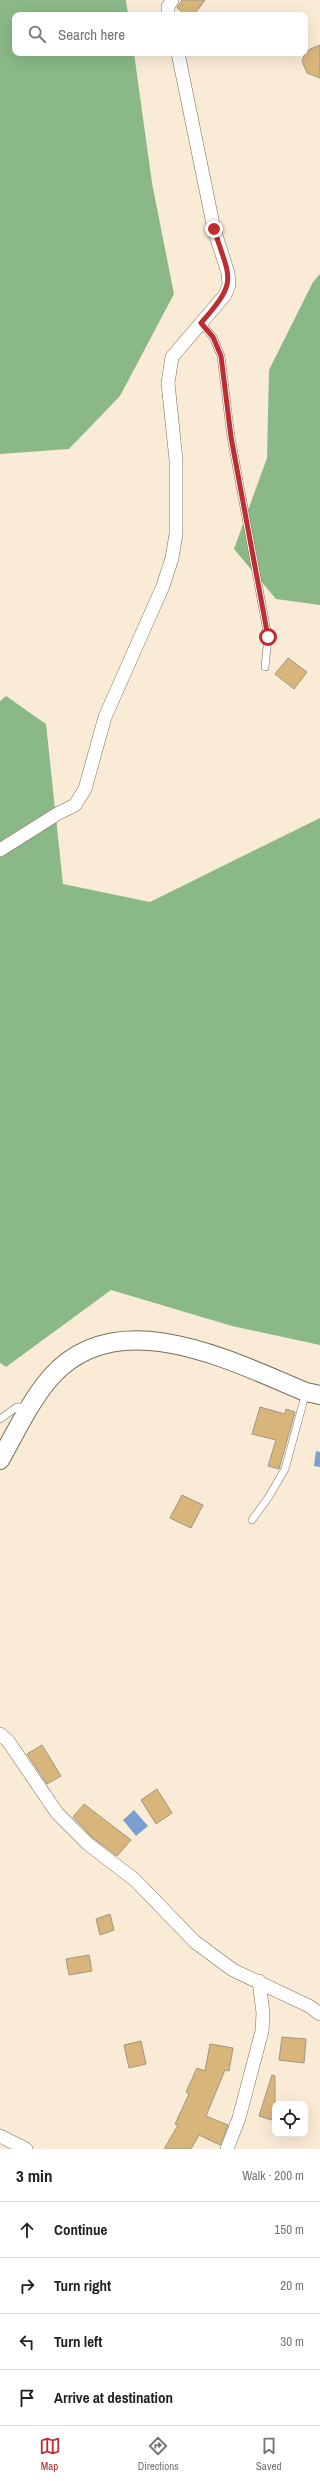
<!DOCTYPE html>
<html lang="en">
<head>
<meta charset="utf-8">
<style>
  :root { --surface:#fff; --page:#f6f6f6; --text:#202124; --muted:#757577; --line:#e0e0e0; --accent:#bd2d32 }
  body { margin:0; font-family:"Archivo Narrow",sans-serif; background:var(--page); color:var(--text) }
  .controls { position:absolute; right:12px; bottom:12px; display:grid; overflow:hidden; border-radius:8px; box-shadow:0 4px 16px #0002 }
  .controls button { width:36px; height:36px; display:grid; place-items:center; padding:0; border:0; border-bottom:1px solid var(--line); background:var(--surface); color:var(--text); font:20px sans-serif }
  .stop { position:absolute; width:12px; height:12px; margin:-9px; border:3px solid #bd2d32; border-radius:50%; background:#fff }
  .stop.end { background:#bd2d32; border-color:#fff; box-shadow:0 1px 4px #0008 }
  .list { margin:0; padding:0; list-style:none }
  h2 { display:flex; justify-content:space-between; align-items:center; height:52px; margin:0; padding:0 16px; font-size:17px }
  h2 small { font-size:13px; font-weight:400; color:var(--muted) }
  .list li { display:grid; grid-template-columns:26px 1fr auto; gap:12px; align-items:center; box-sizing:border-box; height:56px; padding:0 16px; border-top:1px solid var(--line) }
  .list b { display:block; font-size:15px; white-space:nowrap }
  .list em { font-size:13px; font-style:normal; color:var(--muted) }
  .icon { flex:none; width:22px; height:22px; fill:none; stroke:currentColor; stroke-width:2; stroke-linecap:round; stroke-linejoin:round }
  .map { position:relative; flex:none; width:320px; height:2149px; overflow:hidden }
  .search { position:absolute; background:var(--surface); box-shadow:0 4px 16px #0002; left:12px; right:12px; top:12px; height:44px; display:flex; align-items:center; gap:10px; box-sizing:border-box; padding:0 14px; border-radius:8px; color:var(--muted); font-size:15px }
  .sheet { height:276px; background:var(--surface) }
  nav { display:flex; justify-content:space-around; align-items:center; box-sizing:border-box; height:56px; border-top:1px solid var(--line); background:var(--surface); font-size:11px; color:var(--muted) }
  nav a { display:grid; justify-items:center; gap:2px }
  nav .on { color:var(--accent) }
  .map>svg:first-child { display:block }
  .forest { fill:#8ab987 }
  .water { fill:#7c9fd3 }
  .building { fill:#d8b57a; stroke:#a29682 }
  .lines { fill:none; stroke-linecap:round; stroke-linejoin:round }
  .lane-casing { stroke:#7a6e5b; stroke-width:8 }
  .street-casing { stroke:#7a6e5b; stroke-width:14 }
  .secondary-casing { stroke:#7a6e5b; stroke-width:20 }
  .lane { stroke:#fff; stroke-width:7 }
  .street { stroke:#fff; stroke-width:13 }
  .secondary { stroke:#fff; stroke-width:18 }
  .route { stroke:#bd2d32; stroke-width:5 }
</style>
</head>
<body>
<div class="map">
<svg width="320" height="2149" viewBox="0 0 320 2149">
  <rect width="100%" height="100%" fill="#f9ebd6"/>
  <path class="forest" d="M0,0H126L128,15H15V53H134L152,183L174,294L120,396L69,449L0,454Z
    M320,274V605L276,599L234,549L267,458L269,370L313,282Z
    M6,696L46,724L63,884L150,902L320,818V1345L232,1326L111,1290L6,1367L0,1363V701Z"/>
  <path class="water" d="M316,1451L320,1452V1467L314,1466Z
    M134,1810L148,1826L136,1836L123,1820Z"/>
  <path class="building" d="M182,0H205L194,15H186L177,8Z
    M320,45V78L307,73L302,61L306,51Z
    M288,658L307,672L294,689L275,674Z
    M260,1407L285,1414L286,1409L295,1412L279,1469L268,1466L276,1440L252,1434Z
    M182,1495L203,1505L191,1528L170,1518Z
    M42,1745L61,1776L47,1784L27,1754Z
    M157,1789L172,1813L156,1824L141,1800Z
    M84,1804L131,1840L117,1856L93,1838L73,1817Z
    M110,1914L114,1930L100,1935L96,1919Z
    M89,1955L92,1971L69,1975L66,1959Z
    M282,2037L306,2039L304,2063L279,2060Z
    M141,2041L146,2064L129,2068L124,2045Z
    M210,2044L233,2048L229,2071L225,2070L206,2116L228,2125L220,2145L199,2135L191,2149H164L178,2125L175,2124L189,2094L186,2092L197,2068L205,2071Z
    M272,2075L275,2076V2121L259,2116Z"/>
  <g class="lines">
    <g class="lane-casing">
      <path id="lane" d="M201,323L213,337L221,356L231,437L268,637L265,667
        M0,1419L17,1407H28
        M252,1520L268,1498L285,1469L306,1392"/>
    </g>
    <g class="street-casing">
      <path id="street" d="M168,15V7L172,0
        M0,850L57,814L75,805L85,789L105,717L163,586L172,558L176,534V460L168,383L172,357L225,295L229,285L228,273L214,229L178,53
        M0,1734L8,1741L57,1813L88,1844L135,1880L195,1942L233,1970L309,2006L320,2014
        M0,2136L26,2149
        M227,2149L239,2118L262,2031L263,2013L259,1981"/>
    </g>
    <g class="secondary-casing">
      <path id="secondary" d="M0,1460C16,1432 30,1401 51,1377C118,1301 233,1362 306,1392L320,1395"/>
    </g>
    <use href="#lane" class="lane"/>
    <use href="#street" class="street"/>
    <use href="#secondary" class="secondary"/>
  </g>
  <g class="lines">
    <path class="route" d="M214,229C230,280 239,280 201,323L213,337L221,356L231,437L268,637"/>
  </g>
</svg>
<div class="controls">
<button><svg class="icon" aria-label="locate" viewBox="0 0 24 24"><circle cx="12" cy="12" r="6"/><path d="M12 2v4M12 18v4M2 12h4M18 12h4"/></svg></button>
</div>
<div class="stop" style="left:268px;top:637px"></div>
<div class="stop end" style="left:214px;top:229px"></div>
<div class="search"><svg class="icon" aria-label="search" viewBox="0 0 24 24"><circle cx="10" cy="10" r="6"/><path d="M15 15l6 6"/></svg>Search here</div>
</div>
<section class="sheet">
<h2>3 min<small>Walk · 200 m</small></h2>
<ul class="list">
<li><svg class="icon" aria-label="ahead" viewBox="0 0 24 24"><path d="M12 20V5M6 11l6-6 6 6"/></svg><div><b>Continue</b></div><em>150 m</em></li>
<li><svg class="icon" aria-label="right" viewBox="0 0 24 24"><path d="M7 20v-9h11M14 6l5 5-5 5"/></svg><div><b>Turn right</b></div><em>20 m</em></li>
<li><svg class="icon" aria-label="left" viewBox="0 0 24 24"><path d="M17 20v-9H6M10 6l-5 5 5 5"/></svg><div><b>Turn left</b></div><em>30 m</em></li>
<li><svg class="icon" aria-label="arrive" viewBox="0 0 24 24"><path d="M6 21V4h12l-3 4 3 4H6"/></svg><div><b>Arrive at destination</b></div></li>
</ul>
</section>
<nav>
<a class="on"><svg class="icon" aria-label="map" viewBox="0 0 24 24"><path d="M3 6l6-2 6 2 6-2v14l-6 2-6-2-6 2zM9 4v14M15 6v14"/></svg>Map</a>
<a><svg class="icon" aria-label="directions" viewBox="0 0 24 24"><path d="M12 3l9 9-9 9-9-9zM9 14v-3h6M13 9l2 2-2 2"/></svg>Directions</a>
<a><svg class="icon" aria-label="saved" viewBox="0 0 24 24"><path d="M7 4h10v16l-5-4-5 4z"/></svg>Saved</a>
</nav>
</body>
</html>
